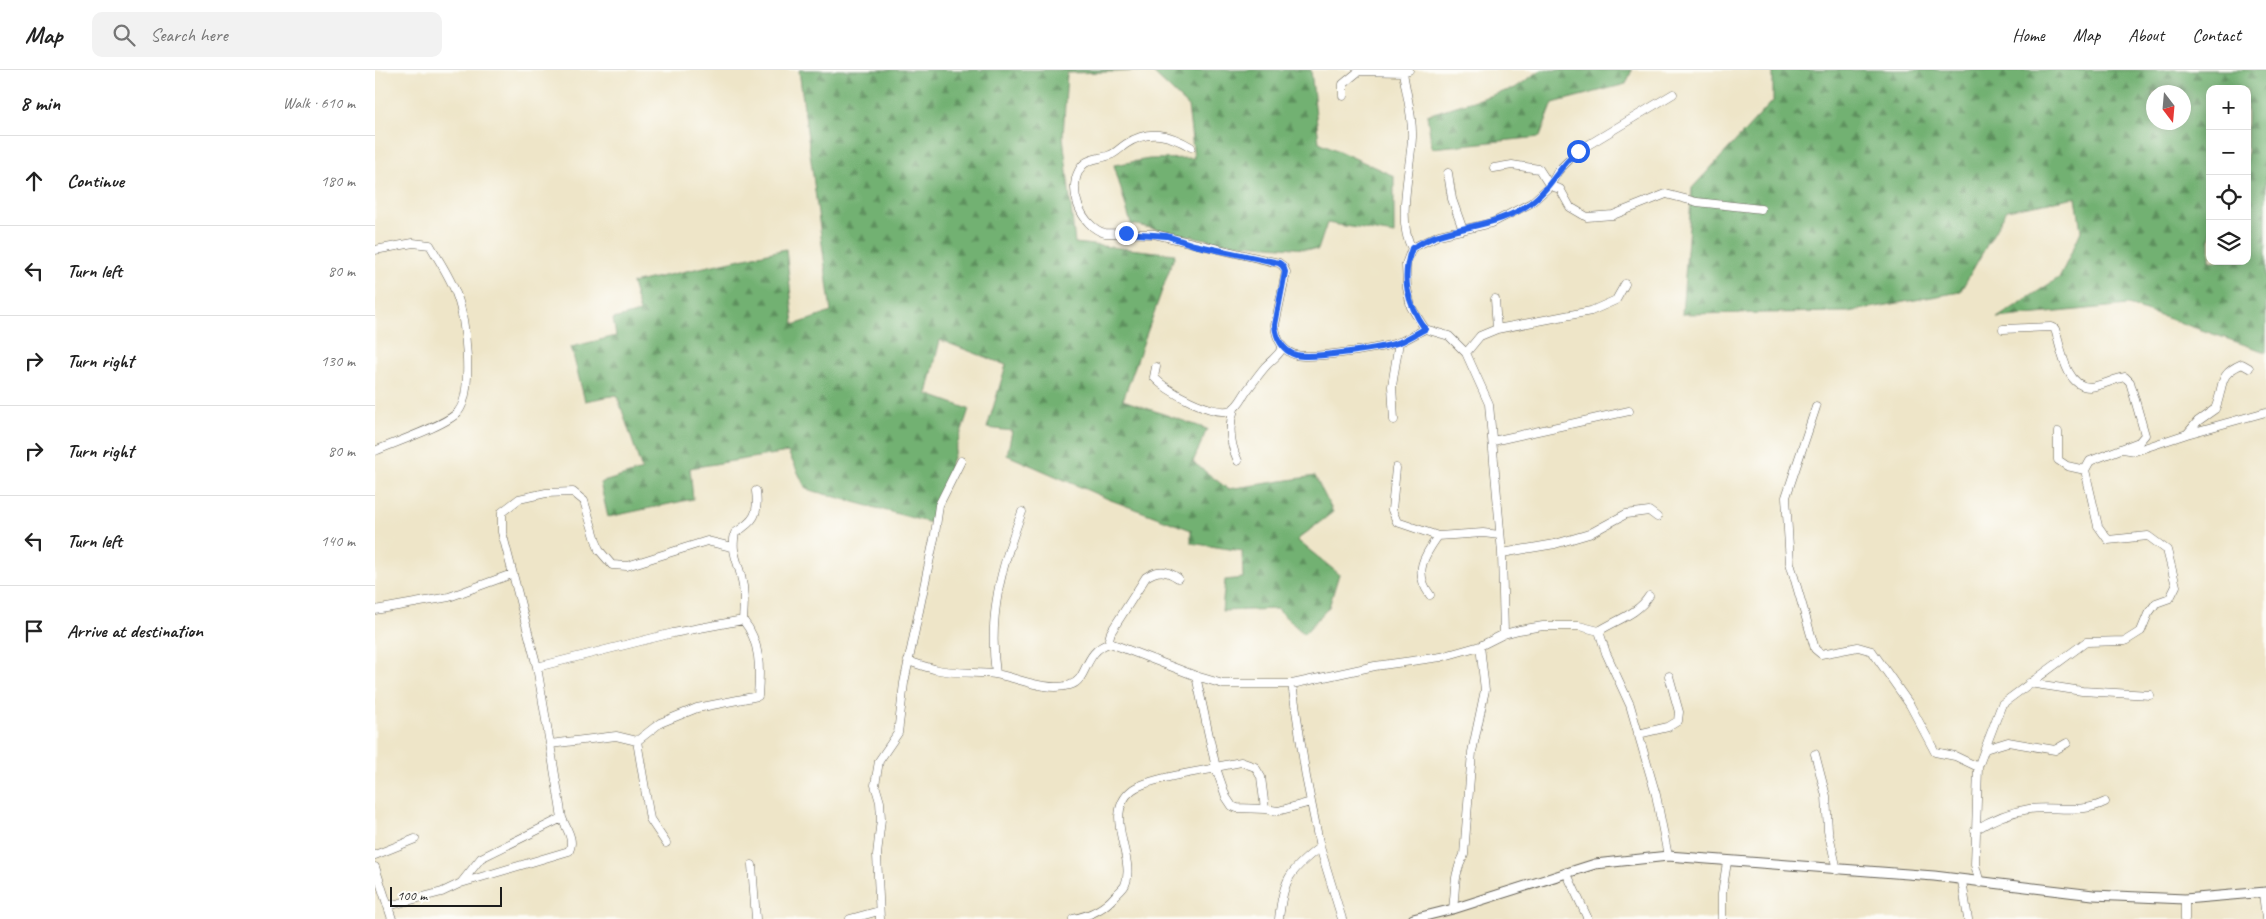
<!DOCTYPE html>
<html lang="en">
<head>
<meta charset="utf-8">
<style>
  :root { --surface:#fff; --page:#f2f2f2; --text:#222; --muted:#767676; --line:#e0e0e0 }
  body { margin:0; font-family:Caveat,sans-serif; background:var(--page); color:var(--text) }
  .controls { position:absolute; right:15px; top:15px; display:grid; overflow:hidden; border-radius:10px; box-shadow:0 2px 12px #0003 }
  .controls button { width:45px; height:45px; display:grid; place-items:center; padding:0; border:0; border-bottom:1px solid var(--line); background:var(--surface); color:var(--text); font:25px sans-serif }
  .compass { position:absolute; left:1771px; top:15px; width:45px; height:45px; border-radius:50%; background:var(--surface); box-shadow:0 2px 12px #0003; rotate:164deg }
  .scale { position:absolute; left:15px; bottom:12px; width:112px; box-sizing:border-box; padding-left:5px; border:2px solid #1c1c1c; border-top:0; font-size:14px; line-height:18px; white-space:nowrap; color:#1c1c1c; -webkit-text-stroke:4px #fdfcf7; paint-order:stroke }
  .stop { position:absolute; width:15px; height:15px; margin:-11px; border:4px solid #2563eb; border-radius:50%; background:#fff }
  .stop.end { background:#2563eb; border-color:#fff; box-shadow:0 1px 5px #0008 }
  .list { margin:0; padding:0; list-style:none }
  h2 { display:flex; justify-content:space-between; align-items:center; height:65px; margin:0; padding:0 20px; font-size:21px }
  h2 small { font-size:16px; font-weight:400; color:var(--muted) }
  .list li { display:grid; grid-template-columns:32px 1fr auto; gap:15px; align-items:center; box-sizing:border-box; height:90px; padding:0 20px; border-top:1px solid var(--line) }
  .list b { display:block; font-size:19px; white-space:nowrap }
  .list em { font-size:16px; font-style:normal; color:var(--muted) }
  .icon { flex:none; width:28px; height:28px; fill:none; stroke:currentColor; stroke-width:2; stroke-linecap:round; stroke-linejoin:round }
  .map { position:relative; flex:none; width:1891px; height:849px; overflow:hidden }
  header { display:flex; align-items:center; gap:30px; box-sizing:border-box; height:70px; padding:0 25px; background:var(--surface); border-bottom:1px solid var(--line) }
  header strong { font-size:24px }
  nav { display:flex; gap:28px; margin-inline-start:auto; font-size:18px }
  .search { width:350px; height:45px; background:var(--page); display:flex; align-items:center; gap:12px; box-sizing:border-box; padding:0 18px; border-radius:10px; color:var(--muted); font-size:19px }
  main { display:flex }
  aside { flex:1; background:var(--surface) }
  .map>svg:first-child { display:block }
  .forest { fill:url(#forest-firs); stroke:#476647; fill-rule:evenodd }
  .lines { fill:none; stroke-linecap:round; stroke-linejoin:round }
  .minor-casing { stroke:#666258; stroke-width:9 }
  .tertiary-casing { stroke:#666258; stroke-width:11 }
  .minor { stroke:#fff; stroke-width:8 }
  .tertiary { stroke:#fff; stroke-width:9 }
  .route { stroke:#2563eb; stroke-width:6 }
</style>
</head>
<body>
<header>
<strong>Map</strong>
<div class="search"><svg class="icon" aria-label="search" viewBox="0 0 24 24"><circle cx="10" cy="10" r="6"/><path d="M15 15l6 6"/></svg>Search here</div>
<nav><a>Home</a><a>Map</a><a>About</a><a>Contact</a></nav>
</header>
<main>
<aside>
<h2>8 min<small>Walk · 610 m</small></h2>
<ul class="list">
<li><svg class="icon" aria-label="ahead" viewBox="0 0 24 24"><path d="M12 20V5M6 11l6-6 6 6"/></svg><div><b>Continue</b></div><em>180 m</em></li>
<li><svg class="icon" aria-label="left" viewBox="0 0 24 24"><path d="M17 20v-9H6M10 6l-5 5 5 5"/></svg><div><b>Turn left</b></div><em>80 m</em></li>
<li><svg class="icon" aria-label="right" viewBox="0 0 24 24"><path d="M7 20v-9h11M14 6l5 5-5 5"/></svg><div><b>Turn right</b></div><em>130 m</em></li>
<li><svg class="icon" aria-label="right" viewBox="0 0 24 24"><path d="M7 20v-9h11M14 6l5 5-5 5"/></svg><div><b>Turn right</b></div><em>80 m</em></li>
<li><svg class="icon" aria-label="left" viewBox="0 0 24 24"><path d="M17 20v-9H6M10 6l-5 5 5 5"/></svg><div><b>Turn left</b></div><em>140 m</em></li>
<li><svg class="icon" aria-label="arrive" viewBox="0 0 24 24"><path d="M6 21V4h12l-3 4 3 4H6"/></svg><div><b>Arrive at destination</b></div></li>
</ul>
</aside>
<div class="map">
<svg width="1891" height="849" viewBox="0 0 1891 849">
  <defs>
    <pattern id="forest-firs" width="22" height="20" patternUnits="userSpaceOnUse" patternTransform="scale(1.25)"><rect width="22" height="20" fill="#72b172"/><path d="M5 1l3.5 6h-7zM16 11l3.5 6h-7z" fill="#5d8f5d"/></pattern>
  </defs>
  <rect width="100%" height="100%" fill="#fdfcf7"/>
  <filter id="ink" filterUnits="userSpaceOnUse"><feTurbulence type="fractalNoise" baseFrequency=".02" numOctaves="2"/><feDisplacementMap in="SourceGraphic" scale="10" xChannelSelector="R" yChannelSelector="G"/><feConvolveMatrix kernelMatrix="1 2 1 2 8 2 1 2 1" color-interpolation-filters="sRGB"/></filter>
  <filter id="wash" filterUnits="userSpaceOnUse"><feTurbulence type="fractalNoise" baseFrequency=".0096" numOctaves="4" result="noise"/><feDisplacementMap in="SourceGraphic" scale="20" xChannelSelector="R" yChannelSelector="G"/><feGaussianBlur stdDeviation="1.12" result="paint"/><feColorMatrix in="noise" values="0 0 0 0 0 0 0 0 0 0 0 0 0 0 0 0 0 1.4 0 .05"/><feComposite in="paint" operator="in"/></filter>
  <g filter="url(#wash)">
    <rect width="100%" height="100%" fill="#eee5c8"/>
    <path class="forest" d="M424,0H936L944,72L1019,106V164L952,153L943,180L845,172L756,154L739,95L774,89L819,88L813,36L776,1L692,3L688,66L700,173L800,184L748,330L832,359L818,392L853,419L940,406L958,442L922,470L964,504L954,537L929,564L902,539L847,541L850,510L868,508L867,481L816,473V460L733,429L632,385L637,361L612,358L631,295L565,270L552,324L594,339L556,453L431,419L413,382L315,398L318,429L233,447L225,413L267,400L242,325L210,331L196,277L241,266L238,249L265,242L257,213L411,179L419,255L456,242Z
      M1166,0H1257L1251,14L1178,33L1165,67L1057,78L1052,45L1140,18Z
      M1398,0H1891V282L1753,235L1622,248L1685,207L1706,161L1701,127L1632,140L1585,222L1473,242L1307,244L1317,118L1398,31ZM1835,19H1872V191H1835ZM1778,22H1808V52H1778Z"/>
  </g>
  <g filter="url(#ink)">
    <g class="lines">
      <g class="minor-casing">
        <path id="minor" d="M1028,2C1031,23 1038,46 1037,67C1036,97 1021,153 1037,178
          M968,26V14L984,1L1028,2L1034,0
          M816,77C794,64 774,59 751,74C745,78 741,83 735,85C726,89 713,88 707,96C690,117 706,157 730,163L779,164L904,193L908,196L911,202L900,255C901,268 907,281 921,285C938,289 1008,278 1025,272C1034,268 1042,263 1050,259
          M1119,98L1137,95L1164,99L1175,116L1185,119L1195,137L1212,147L1238,145L1291,124L1322,132L1386,139
          M1073,103L1077,129L1088,160
          M0,180L38,173L55,175C64,191 76,208 82,226C91,249 99,322 83,342C72,355 18,373 0,381
          M1122,259L1216,241L1241,230L1250,214
          M1091,283L1105,266L1122,259L1120,229
          M781,297L779,307C790,321 840,347 856,340C863,337 867,328 871,322C877,314 883,305 890,297C897,289 902,288 908,277
          M1441,337L1411,427L1415,493L1440,579L1446,584L1483,577L1497,581L1535,635L1560,682L1580,686L1603,697
          M859,339C853,357 855,374 863,391
          M1019,350L1017,316L1024,272
          M1683,362V390L1692,396L1710,400
          M1812,364L1891,342
          M1118,371L1254,341
          M1748,379L1760,381L1812,364L1823,351L1840,339C1850,317 1841,305 1867,294L1874,298
          M1021,398L1017,440L1022,452L1063,466L1108,463L1125,465
          M1127,483L1180,474L1214,464L1251,444L1274,441L1282,447
          M1055,525C1038,502 1049,486 1063,466
          M0,540L74,527L137,504
          M1224,561L1231,583L1255,635L1281,725L1293,786
          M1129,564L1127,483L1114,334L1091,283L1074,266L1050,259L1036,237L1032,218L1031,194L1037,178L1064,165L1117,153L1156,133L1175,116L1183,101L1203,81L1298,24
          M735,573L734,569L736,562L771,507C783,499 791,500 803,508
          M533,591C542,594 550,597 559,599C579,604 600,602 620,604C644,608 671,622 695,615C713,611 708,581 735,573L821,606L848,614H917L1000,596L1066,587L1105,576L1129,564L1144,560L1168,556H1204L1224,561C1241,550 1263,544 1274,526
          M162,597L298,563L368,550C369,535 370,521 366,506C362,489 356,481 360,463C379,451 384,445 381,421
          M621,604C613,545 626,497 647,442
          M821,606L841,698L851,727L857,736L862,738L890,739L903,741L936,732
          M1654,613L1707,621L1775,625
          M917,614L931,707L945,777L967,849
          M1263,664L1293,657L1303,651L1304,642L1294,606
          M262,671L285,653L322,638L383,626C385,599 386,572 368,550
          M1610,679L1633,672L1680,680L1692,673
          M1440,684L1451,726L1453,760L1462,800
          M841,697L866,692L880,697L886,707L890,739
          M1600,760C1616,750 1634,742 1654,739C1679,736 1706,744 1730,732
          M291,773L275,749L262,671L241,666L175,674L162,597L127,462V442L144,429L171,423L198,422L209,431L224,480L237,495L252,496L332,471L357,477
          M0,785L40,769
          M377,795L381,849
          M0,797L17,849
          M1191,802L1213,849
          M1587,811L1593,849
          M86,813L194,781C200,770 191,758 187,748
          M1605,813L1600,795L1603,697L1627,634L1711,572L1750,571L1766,561L1773,544L1781,533L1795,528L1801,516L1792,480L1773,466L1733,470L1723,456L1710,400L1715,391L1764,372L1770,365L1755,312L1750,307C1739,309 1726,316 1715,317C1690,317 1686,277 1680,259L1676,257L1628,259
          M1888,823L1891,849
          M1810,829V849
          M13,836L67,822L86,813L106,788L187,748L175,674
          M1078,839C1081,817 1078,805 1089,785L1097,682L1110,620L1105,576
          M475,849L504,841
          M505,849L502,785L506,749L505,732L500,715L504,691L523,663L529,613L560,464L564,435L586,391
          M698,849C714,846 729,839 740,826C743,823 748,819 750,815C762,788 726,745 757,720C770,709 822,702 841,698
          M904,849C908,810 914,801 945,777
          M1347,849V824L1352,792"/>
      </g>
      <g class="tertiary-casing">
        <path id="tertiary" d="M1038,849L1078,839L1220,794L1293,786L1559,806L1718,825L1810,829L1891,822"/>
      </g>
      <use href="#minor" class="minor"/>
      <use href="#tertiary" class="tertiary"/>
    </g>
  </g>
  <g class="lines" filter="url(#ink)">
    <path class="route" d="M751,163L792,166L819,175L904,193L908,196L910,202L900,255C901,267 907,281 921,285C937,289 1009,278 1025,272C1034,268 1042,263 1050,259C1032,233 1026,208 1037,178C1046,174 1055,167 1064,165C1096,155 1130,153 1157,132C1176,118 1184,96 1203,81"/>
  </g>
</svg>
<div class="controls">
<button>+</button>
<button>−</button>
<button><svg class="icon" aria-label="locate" viewBox="0 0 24 24"><circle cx="12" cy="12" r="6"/><path d="M12 2v4M12 18v4M2 12h4M18 12h4"/></svg></button>
<button><svg class="icon" aria-label="layers" viewBox="0 0 24 24"><path d="M12 4l9 5-9 5-9-5zM3 14l9 5 9-5"/></svg></button>
</div>
<svg class="compass" viewBox="-18 -18 36 36"><path d="M0-13l5 13h-10z" fill="#e53935"/><path d="M0 13l5-13h-10z" fill="#767676"/></svg>
<div class="scale">100 m</div>
<div class="stop" style="left:1203px;top:81px"></div>
<div class="stop end" style="left:751px;top:163px"></div>
</div>
</main>
</body>
</html>
